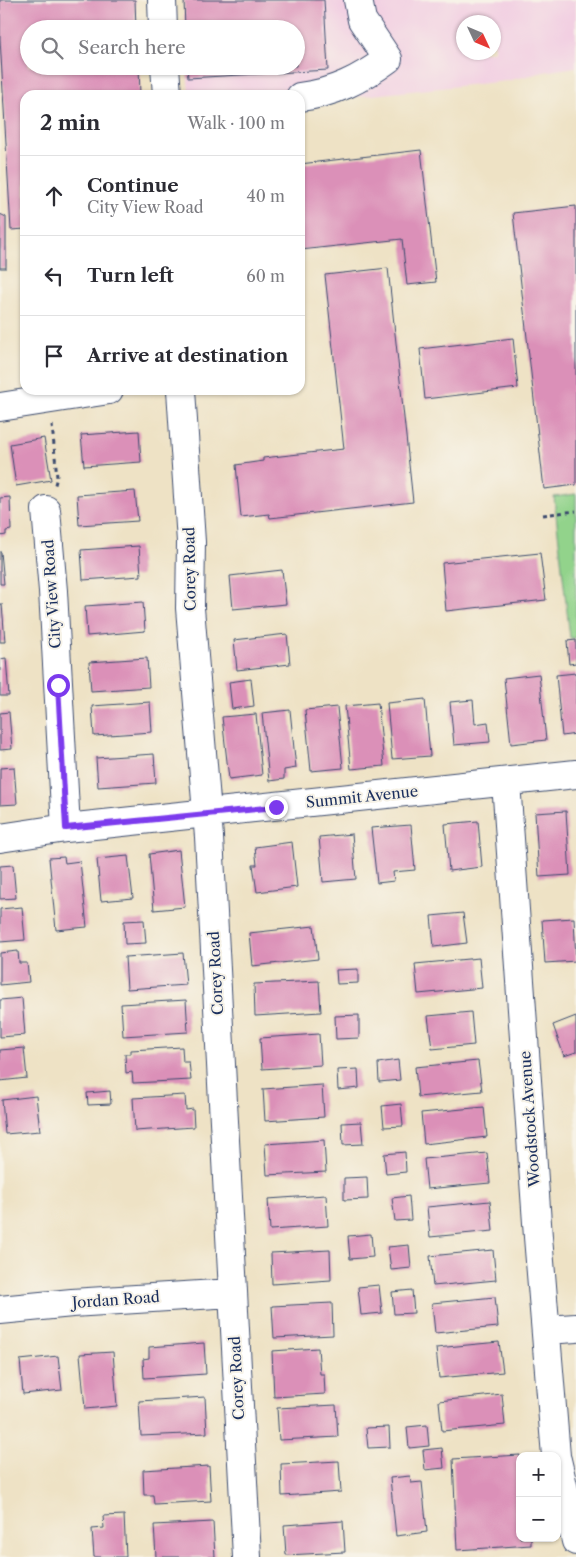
<!DOCTYPE html>
<html lang="en">
<head>
<meta charset="utf-8">
<style>
  :root { --surface:#fff; --page:#f2f2f3; --text:#2b2b33; --muted:#7c7c81; --line:#e1e1e2 }
  body { margin:0; font-family:"Libre Caslon Text",serif; background:var(--page); color:var(--text) }
  .controls { position:absolute; right:15px; bottom:15px; display:grid; overflow:hidden; border-radius:10px; box-shadow:0 1px 4px #0004 }
  .controls button { width:45px; height:45px; display:grid; place-items:center; padding:0; border:0; border-bottom:1px solid var(--line); background:var(--surface); color:var(--text); font:25px sans-serif }
  .compass { position:absolute; left:456px; top:15px; width:45px; height:45px; border-radius:50%; background:var(--surface); box-shadow:0 1px 4px #0004; rotate:134deg }
  .stop { position:absolute; width:15px; height:15px; margin:-11px; border:4px solid #7c3aed; border-radius:50%; background:#fff }
  .stop.end { background:#7c3aed; border-color:#fff; box-shadow:0 1px 5px #0008 }
  .list { margin:0; padding:0; list-style:none }
  h2 { display:flex; justify-content:space-between; align-items:center; height:65px; margin:0; padding:0 20px; font-size:21px }
  h2 small { font-size:16px; font-weight:400; color:var(--muted) }
  .list li { display:grid; grid-template-columns:32px 1fr auto; gap:15px; align-items:center; box-sizing:border-box; height:80px; padding:0 20px; border-top:1px solid var(--line) }
  .list b { display:block; font-size:19px; white-space:nowrap }
  .list p { margin:0; font-size:16px; white-space:nowrap; color:var(--muted) }
  .list em { font-size:16px; font-style:normal; color:var(--muted) }
  .icon { flex:none; width:28px; height:28px; fill:none; stroke:currentColor; stroke-width:2; stroke-linecap:round; stroke-linejoin:round }
  .map { position:relative; flex:none; width:576px; height:1557px; overflow:hidden }
  .search { position:absolute; background:var(--surface); box-shadow:0 1px 4px #0004; left:20px; top:20px; width:285px; height:55px; display:flex; align-items:center; gap:12px; box-sizing:border-box; padding:0 18px; border-radius:28px; color:var(--muted); font-size:19px }
  .panel { position:absolute; background:var(--surface); box-shadow:0 1px 4px #0004; left:20px; top:90px; width:285px; height:305px; border-radius:15px }
  .map>svg:first-child { display:block }
  .built { fill:#f2cfe2; fill-rule:evenodd }
  .green { fill:#92d38b; stroke:#568174 }
  .building { fill:#db90b8 }
  .lines { fill:none; stroke-linecap:round; stroke-linejoin:round }
  .minor-casing { stroke:#3b4a6d; stroke-width:30 }
  .path { stroke:#3b4a6d; stroke-width:3; stroke-dasharray:4 4; stroke-linecap:butt }
  .minor { stroke:#fff; stroke-width:28 }
  .route { stroke:#7c3aed; stroke-width:6 }
  .labels { text-anchor:middle; stroke-width:4; stroke-linejoin:round; paint-order:stroke }
  .street-label { font-size:15px; fill:#1b2f5e; stroke:#f7f3e8 }
</style>
</head>
<body>
<div class="map">
<svg width="576" height="1557" viewBox="0 0 576 1557">
  <rect width="100%" height="100%" fill="#f7f3e8"/>
  <filter id="ink" filterUnits="userSpaceOnUse"><feTurbulence type="fractalNoise" baseFrequency=".02" numOctaves="2"/><feDisplacementMap in="SourceGraphic" scale="10" xChannelSelector="R" yChannelSelector="G"/><feConvolveMatrix kernelMatrix="1 2 1 2 8 2 1 2 1" color-interpolation-filters="sRGB"/></filter>
  <filter id="wash" filterUnits="userSpaceOnUse"><feTurbulence type="fractalNoise" baseFrequency=".0096" numOctaves="4" result="noise"/><feDisplacementMap in="SourceGraphic" scale="20" xChannelSelector="R" yChannelSelector="G"/><feGaussianBlur stdDeviation="1.12" result="paint"/><feColorMatrix in="noise" values="0 0 0 0 0 0 0 0 0 0 0 0 0 0 0 0 0 1.4 0 .05"/><feComposite in="paint" operator="in"/></filter>
  <g filter="url(#wash)">
    <rect width="100%" height="100%" fill="#eee2c5"/>
    <path class="built" d="M184,0H576V67L544,72L507,81L353,97L300,104V95H189L187,66H296V29H185ZM464,22H494V52H464Z"/>
    <path class="green" d="M576,494V638H570L554,497Z"/>
    <g id="blocks">
      <path class="building" d="M0,0H135L136,29H29V66H139L140,95H25V229L11,230L0,39Z
        M184,0H324L328,70L188,78L187,66H296V29H185Z
        M421,150L436,282L407,285L402,239L300,250V164Z
        M576,206V485L544,489L513,213Z
        M0,214L6,217V268H0Z
        M388,268L413,502L270,518L269,514L241,517L236,465L263,461V458L344,449L325,275Z
        M513,338L518,388L425,399L420,349Z
        M139,431L141,462L84,466L81,435Z
        M44,438L51,480L16,486L10,444Z
        M135,491L138,521L79,525L77,495Z
        M10,497L11,530L6,531V535L0,536V498Z
        M139,546L141,576L83,580L81,550Z
        M0,552H1L4,584H0Z
        M540,553L546,600L446,611L442,563Z
        M282,570L286,604L233,609L230,576Z
        M143,602L145,631L87,636L85,606Z
        M0,604H2L5,642H0Z
        M287,634L290,664L237,670L234,640Z
        M576,640V663L569,664L567,641Z
        M6,658L9,696H0V659Z
        M147,658L149,687L91,691L89,662Z
        M576,673V734L562,736L556,675Z
        M539,674L546,740L511,744L504,678Z
        M251,679L254,706L232,709L229,682Z
        M425,699L430,756L392,759L387,703Z
        M473,700L475,724L488,722L490,742L454,745L450,702Z
        M150,702L152,732L94,736L92,706Z
        M378,703L384,766L351,769L345,706Z
        M337,707L343,768L311,771L305,710Z
        M290,710L296,768L284,770V779L269,781L262,713Z
        M9,712L12,749L0,750V713Z
        M256,714L262,775L229,779L222,717Z
        M154,754L156,783L98,787L96,758Z
        M14,767L17,804L0,805V768Z
        M566,811L570,875L539,877L535,813Z
        M478,821L482,867L449,871L445,824Z
        M411,825L415,870L393,872L394,881L377,883L371,828Z
        M352,834L356,879L323,882L319,837Z
        M292,842L297,887L257,892L253,865H257L255,847Z
        M179,850L185,907L154,910L149,854Z
        M128,856L133,898L101,901L97,859Z
        M64,857L65,863L80,861L87,927L56,930L49,858Z
        M13,865L16,898L0,899V866Z
        M22,907L25,940L0,942V909Z
        M463,913L467,943L434,947L431,916Z
        M574,918L576,961L545,963L542,920Z
        M144,920L146,943L125,944L124,921Z
        M314,926L318,959L252,966L249,933Z
        M18,951L19,963H27L29,982L0,985V953Z
        M183,953L186,985L127,989L125,957Z
        M479,958L482,988L418,994L415,964Z
        M358,969V983L337,984L336,970Z
        M319,981L321,1012L255,1016L254,984Z
        M22,998L25,1035L0,1037V1000Z
        M186,1000L188,1032L123,1036L121,1004Z
        M471,1012L474,1045L432,1049L428,1016Z
        M359,1015V1038L336,1039L335,1016Z
        M576,1016V1052L564,1056L553,1025Z
        M319,1034L321,1065L262,1069L260,1038Z
        M182,1047L183,1062H189L191,1080L133,1083L132,1072L126,1073L125,1054H131V1050Z
        M24,1048L27,1078L0,1081V1050Z
        M398,1060L400,1080L379,1082L378,1063Z
        M478,1061L482,1091L418,1097L415,1067Z
        M358,1069L359,1088L338,1090L337,1070Z
        M322,1085L324,1117L265,1121L263,1089Z
        M110,1091L111,1104L88,1105L87,1093Z
        M185,1095L186,1110L193,1109L194,1127L135,1131L133,1098Z
        M36,1096L40,1131L5,1134L2,1100Z
        M401,1104L403,1126L384,1127L382,1106Z
        M484,1107L487,1137L424,1144L421,1113Z
        M361,1122L363,1144L343,1145L342,1123Z
        M324,1140L326,1172L267,1175L265,1144Z
        M405,1152L406,1172L386,1174L384,1154Z
        M487,1153L490,1183L427,1189L424,1159Z
        M367,1177L368,1199L344,1200V1178Z
        M326,1195L328,1226L270,1230L268,1199Z
        M409,1196L411,1220L395,1221L392,1198Z
        M490,1201L493,1231L430,1237L427,1207Z
        M371,1234L373,1257L350,1259L348,1236Z
        M409,1245L411,1268L391,1270L388,1247Z
        M330,1250L331,1280L272,1284L271,1253Z
        M493,1250L496,1280L433,1286L430,1256Z
        M379,1285L382,1313L361,1315L358,1287Z
        M412,1290L414,1313L394,1314L392,1292Z
        M495,1297L498,1327L435,1333L432,1303Z
        M332,1303L333,1335L274,1338L272,1306Z
        M499,1342L503,1372L439,1378L436,1348Z
        M204,1343L206,1374L144,1378L143,1359L149,1358V1347Z
        M318,1348L320,1374H324L325,1394L274,1397L272,1351Z
        M113,1352L117,1406L85,1409L80,1354Z
        M58,1356L62,1390L23,1394L20,1360Z
        M502,1394L505,1425L442,1431L439,1401Z
        M205,1397L207,1433L141,1436L139,1401Z
        M336,1405L338,1437L279,1440L277,1408Z
        M427,1425L429,1446L409,1448L407,1427Z
        M389,1427L390,1447L368,1448L366,1428Z
        M442,1448L444,1468L425,1470L423,1450Z
        M520,1455V1538H531V1545L457,1550L453,1459Z
        M339,1461L341,1492L282,1496L281,1464Z
        M209,1466L211,1501L154,1504L153,1495H144L143,1470Z
        M410,1476L411,1483L422,1482L427,1532L396,1536L390,1478Z
        M124,1515L126,1557H94L92,1529L104,1528L103,1516Z
        M343,1521L345,1552L286,1555L284,1525Z
        M213,1522L215,1557H156L154,1525Z"/>
    </g>
  </g>
  <g filter="url(#ink)">
    <use href="#blocks" fill-opacity="0" stroke="#3b4a6d" stroke-width="1"/>
    <g class="lines">
      <g class="minor-casing">
        <path id="minor" d="M162,0L163,29
          M165,66L167,95
          M300,97C334,93 361,79 388,59L362,20L358,0
          M181,390L191,542L190,608L209,837L247,1557
          M0,407L109,390
          M46,510L53,591L66,828
          M506,782L538,1237L556,1456
          M0,838L66,828L576,774
          M0,1310L72,1303L232,1293
          M546,1330L576,1328
          M557,1460L576,1541"/>
      </g>
      <path class="path" d="M52,425L57,477L54,488
        M543,515L576,511"/>
      <use href="#minor" class="minor"/>
    </g>
  </g>
  <g class="lines" filter="url(#ink)">
    <path class="route" d="M58,685L66,828L276,807"/>
  </g>
  <g class="labels">
    <g class="street-label">
      <text transform="translate(190 569) rotate(-91)" y="5">Corey Road</text>
      <text transform="translate(52 594) rotate(-94)" y="5">City View Road</text>
      <text transform="translate(362 797) rotate(-6)" y="5">Summit Avenue</text>
      <text transform="translate(216 973) rotate(-93)" y="5">Corey Road</text>
      <text transform="translate(530 1119) rotate(-94)" y="5">Woodstock Avenue</text>
      <text transform="translate(116 1300) rotate(-4)" y="5">Jordan Road</text>
      <text transform="translate(237 1378) rotate(-93)" y="5">Corey Road</text>
    </g>
  </g>
</svg>
<div class="controls">
<button>+</button>
<button>−</button>
</div>
<svg class="compass" viewBox="-18 -18 36 36"><path d="M0-13l5 13h-10z" fill="#e53935"/><path d="M0 13l5-13h-10z" fill="#7c7c81"/></svg>
<div class="stop" style="left:58px;top:685px"></div>
<div class="stop end" style="left:276px;top:807px"></div>
<div class="search"><svg class="icon" aria-label="search" viewBox="0 0 24 24"><circle cx="10" cy="10" r="6"/><path d="M15 15l6 6"/></svg>Search here</div>
<section class="panel">
<h2>2 min<small>Walk · 100 m</small></h2>
<ul class="list">
<li><svg class="icon" aria-label="ahead" viewBox="0 0 24 24"><path d="M12 20V5M6 11l6-6 6 6"/></svg><div><b>Continue</b><p>City View Road</p></div><em>40 m</em></li>
<li><svg class="icon" aria-label="left" viewBox="0 0 24 24"><path d="M17 20v-9H6M10 6l-5 5 5 5"/></svg><div><b>Turn left</b></div><em>60 m</em></li>
<li><svg class="icon" aria-label="arrive" viewBox="0 0 24 24"><path d="M6 21V4h12l-3 4 3 4H6"/></svg><div><b>Arrive at destination</b></div></li>
</ul>
</section>
</div>
</body>
</html>
